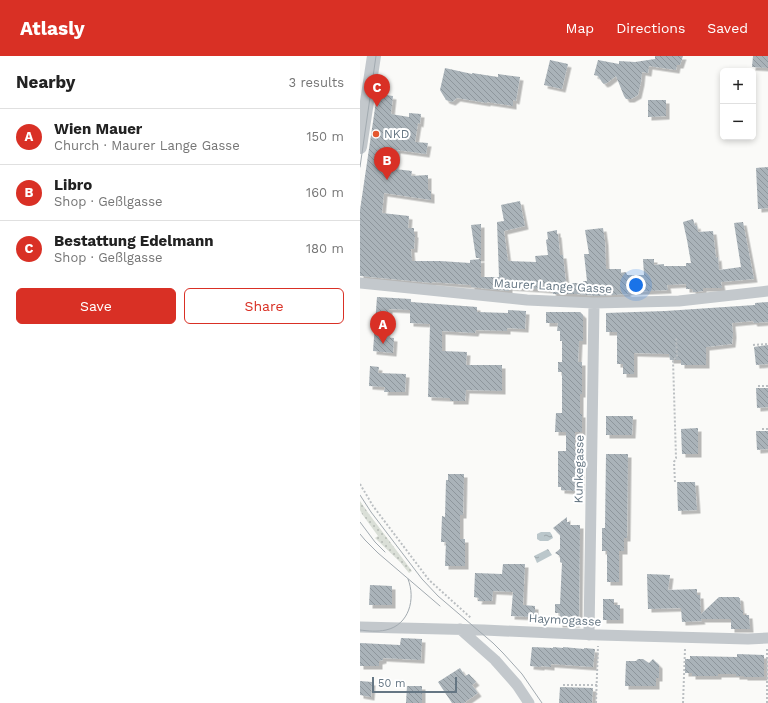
<!DOCTYPE html>
<html lang="en">
<head>
<meta charset="utf-8">
<style>
  :root { --surface:#fff; --page:#f2f2f2; --text:#222; --muted:#767676; --line:#e0e0e0; --accent:#d93025 }
  body { margin:0; font-family:"Work Sans",sans-serif; background:var(--page); color:var(--text) }
  .controls { position:absolute; right:12px; top:12px; display:grid; overflow:hidden; border-radius:6px; box-shadow:0 2px 6px #0003 }
  .controls button { width:36px; height:36px; display:grid; place-items:center; padding:0; border:0; border-bottom:1px solid var(--line); background:var(--surface); color:var(--text); font:20px sans-serif }
  .scale { position:absolute; left:12px; bottom:10px; width:85px; box-sizing:border-box; padding-left:4px; border:2px solid #657683; border-top:0; font-size:11px; line-height:14px; white-space:nowrap; color:#657683; -webkit-text-stroke:3px #fff; paint-order:stroke }
  .you { position:absolute; left:276px; top:229px; width:14px; height:14px; margin:-10px; border:3px solid #fff; border-radius:50%; background:#1a73e8; box-shadow:0 0 0 6px #1a73e833 }
  .badge { display:grid; place-items:center; width:26px; height:26px; border-radius:50%; background:var(--accent); color:#fff; font-size:13px; font-weight:700 }
  .pin { position:absolute; translate:-50% -33px; filter:drop-shadow(0 1px 2px #0008) }
  .pin::after { content:''; position:absolute; top:21px; width:14px; height:12px; background:inherit; clip-path:polygon(0 0,100% 0,50% 100%) }
  .list { margin:0; padding:0; list-style:none }
  h2 { display:flex; justify-content:space-between; align-items:center; height:52px; margin:0; padding:0 16px; font-size:17px }
  h2 small { font-size:13px; font-weight:400; color:var(--muted) }
  .list li { display:grid; grid-template-columns:26px 1fr auto; gap:12px; align-items:center; box-sizing:border-box; height:56px; padding:0 16px; border-top:1px solid var(--line) }
  .list b { display:block; font-size:15px; white-space:nowrap }
  .list p { margin:0; font-size:13px; white-space:nowrap; color:var(--muted) }
  .list em { font-size:13px; font-style:normal; color:var(--muted) }
  .actions { display:flex; gap:8px; padding:12px 16px }
  .actions a { flex:1; padding:9px 0; border:1px solid var(--accent); border-radius:6px; text-align:center; font-size:14px; color:var(--accent) }
  .actions .main { background:var(--accent); color:#fff }
  .map { position:relative; flex:none; width:408px; height:647px; overflow:hidden }
  header { display:flex; align-items:center; gap:24px; box-sizing:border-box; height:56px; padding:0 20px; background:var(--accent); color:#fff }
  header strong { font-size:19px }
  nav { display:flex; gap:22px; margin-inline-start:auto; font-size:14px }
  main { display:flex }
  aside { flex:1; background:var(--surface) }
  .map>svg:first-child { display:block }
  .green { fill:url(#green-dots) }
  .water { fill:url(#water-ripples) }
  .building { fill:url(#building-back-hatch); filter:url(#shadow) }
  .lines { fill:none; stroke-linecap:round; stroke-linejoin:round }
  .path { stroke:#bbbfc2; stroke-width:2; stroke-dasharray:2 2; stroke-linecap:butt }
  .minor { stroke:#c3c8cc; stroke-width:11 }
  .tertiary { stroke:#c3c8cc; stroke-width:14 }
  .tram { stroke:#a2aab0; stroke-width:1 }
  .poi-dot { fill:#e4572e; stroke:#fff; stroke-width:1.5 }
  .labels { text-anchor:middle; stroke-width:4; stroke-linejoin:round; paint-order:stroke }
  .poi-label { font-size:12px; fill:#657683; stroke:#fff; text-anchor:start }
  .street-label { font-size:12px; fill:#657683; stroke:#fff }
</style>
</head>
<body>
<header>
<strong>Atlasly</strong>
<nav><a>Map</a><a>Directions</a><a>Saved</a></nav>
</header>
<main>
<aside>
<h2>Nearby<small>3 results</small></h2>
<ul class="list">
<li><span class="badge">A</span><div><b>Wien Mauer</b><p>Church · Maurer Lange Gasse</p></div><em>150 m</em></li>
<li><span class="badge">B</span><div><b>Libro</b><p>Shop · Geßlgasse</p></div><em>160 m</em></li>
<li><span class="badge">C</span><div><b>Bestattung Edelmann</b><p>Shop · Geßlgasse</p></div><em>180 m</em></li>
</ul>
<div class="actions"><a class="main">Save</a><a>Share</a></div>
</aside>
<div class="map">
<svg width="408" height="647" viewBox="0 0 408 647">
  <defs>
    <pattern id="green-dots" width="8" height="8" patternUnits="userSpaceOnUse"><rect width="8" height="8" fill="#dadfd7"/><path d="M2 2h.1M6 6h.1" fill="none" stroke="#b4b9b4" stroke-width="1.8" stroke-linecap="round"/></pattern>
    <pattern id="water-ripples" width="26" height="14" patternUnits="userSpaceOnUse"><rect width="26" height="14" fill="#bbc7cb"/><path d="M2 4q2-2 4 0t4 0M15 11q2-2 4 0t4 0" fill="none" stroke="#9ca6aa"/></pattern>
    <pattern id="building-back-hatch" width="6" height="6" patternUnits="userSpaceOnUse"><rect width="6" height="6" fill="#aab3b9"/><path d="M-1 5l2 2M0 0l6 6M5-1l2 2" fill="none" stroke="#8e969c"/></pattern>
    <filter id="shadow"><feDropShadow dx="3.5" dy="3.5" stdDeviation="0" flood-color="#0004"/></filter>
  </defs>
  <rect width="100%" height="100%" fill="#fafaf8"/>
  <path class="green" d="M0,445L9,458L52,515L49,517L40,506L15,482L18,480L2,458L0,454Z"/>
  <path class="water" d="M181,476H190L192,479L193,482L188,485H180L177,483V478Z
    M188,493L192,499L177,507L174,500Z"/>
  <path class="building" d="M295,0H323L320,9H317L316,14L289,10L288,17L282,16L281,26L278,39L271,43H266L264,40L256,20L247,27L244,28L242,26L238,20L234,19L238,4L259,8V5L275,6L295,3Z
    M393,0H408V12L392,11Z
    M190,4L208,8L202,33L184,29Z
    M85,12L112,18V17L138,21V18L160,21L156,45L153,44V50L127,46V47L97,42L92,46L86,44L80,34Z
    M19,25H21L19,38L33,40L31,58L49,61V57L61,58L60,68L58,67L55,86L68,87L66,98L37,94L35,113L52,115L51,120L68,119V134L71,135V144L24,137L22,157L49,160L48,172H54V178H55L54,193H51L52,205H80L110,207V204L121,203V221H139L137,166L144,165L141,149L160,145L165,170L144,175L148,205L176,206L175,200L188,199L186,184L188,183L187,176L197,174V178H198L200,199H203L206,227H223V225H227L224,198H229L225,174L243,172L245,186L246,213H261V217L266,216L267,219H284L283,203H294V209L304,208V210H326V207H331L327,184L323,166L333,163L335,170L337,169L338,176L353,175L356,202L358,201L359,214L381,211L374,167L383,166L394,223L361,226L362,232H343V235L336,236H333L332,233H326V228L307,229L308,234L267,236L268,238L237,240L217,238H193L192,234L149,231V235L111,231V229L72,226V227L0,220V154Z
    M288,44H306V60L288,61Z
    M408,111V152L398,153L396,112Z
    M121,168V202H116L111,169Z
    M17,241L51,243V246L117,251V256L148,257V254L166,255L165,273L147,272V275L116,274L115,277L82,275V295L107,296L106,309H142V335L106,334L105,345H90V342L68,341L70,268L50,267V254L29,253L26,281L34,282L33,297L13,295Z
    M408,246V266L394,267L393,265L372,267L373,278L372,288L346,291V309H321V304H310L309,298L274,297V318H263V308H257V276H246V257L305,255L395,249V247Z
    M186,256H220L223,259V285H219L218,306H222V338H220V358H222V376H215V395H221V431H217V435L201,434V431H198V395H206V376H195L196,357H202V316H198V306H202V285H200V275H197L198,267H186Z
    M408,289V308L396,309L394,291Z
    M10,310L19,311L18,317L46,318L45,336H24L25,331L9,330Z
    M396,332H408V351L397,352Z
    M246,360H273L272,379H246Z
    M338,372V398H322L321,373Z
    M396,375H408V393L397,394Z
    M246,398H268L267,482H264V495H259V526H247V495H242V472H245Z
    M88,418H104L103,459H100V483H105V510H85L86,486H81L82,460L85,461L86,424H88Z
    M317,426H335L337,454L318,455Z
    M207,461V466H210V469H220L219,565L216,568H199L200,557H195V548H200L202,507L200,506V500L195,497L200,493V479L193,472Z
    M143,508H165L163,549L175,550V561L151,560L153,536L133,535L132,545H118L119,542L114,541L115,517L142,518Z
    M287,518L310,519L308,534L337,533V539H340L341,558L359,541H379V542H380L381,554H383V559H389L390,573H371V563H341L342,565L322,566L321,552L288,553Z
    M10,529L32,530V549H9Z
    M243,543H254V549H260V564H243Z
    M41,582L62,583L61,604L23,602V604L19,605V610H0V587L40,589Z
    M172,591L193,592V591L203,592V591L224,593V592L235,593L233,611L191,608V611L181,610V611L170,610Z
    M377,598L404,599V621H384V620H376V618H358V620H332V617H325V603H330V600L377,601Z
    M278,603H283L289,607L293,603L299,609V622H296V630H265L266,605H276Z
    M100,612L105,620L109,618L116,626L112,629L118,637L104,647H92L78,626Z
    M0,625L12,626L11,641L0,639Z
    M47,630H62V647H46Z
    M200,631L233,632L232,647H199Z"/>
  <g class="lines">
    <path class="path" d="M393,289L408,288
      M398,330H408
      M402,373H408
      M315,426L314,406L316,402L313,304L317,301L316,281
      M0,428L13,450L69,524L111,562
      M203,629H237
      M236,647L238,590
      M323,647L325,593
      M407,647V592"/>
    <path class="minor" d="M0,227L167,244L234,247L319,245L408,235
      M0,571L124,574L239,579L388,583L408,582
      M100,573L135,604L157,629L169,647
      M229,579L234,247"/>
    <path class="tertiary" d="M0,91L14,0"/>
    <path class="tram" d="M0,111L16,0
      M0,439L11,456L62,523L78,540L133,587L143,597L162,618L182,647
      M0,466L15,486L25,496
      M0,478L5,484L18,497L80,550
      M0,574C8,575 17,576 26,574C49,569 56,543 48,523"/>
  </g>
  <circle class="poi-dot" cx="16" cy="78" r="4"/>
  <g class="labels">
    <g class="poi-label">
      <text x="24" y="82">NKD</text>
    </g>
    <g class="street-label">
      <text transform="translate(193 230) rotate(3)" y="4">Maurer Lange Gasse</text>
      <text transform="translate(219 413) rotate(-89)" y="4">Kunkegasse</text>
      <text transform="translate(205 564) rotate(3)" y="4">Haymogasse</text>
    </g>
  </g>
</svg>
<div class="controls">
<button>+</button>
<button>−</button>
</div>
<div class="scale">50 m</div>
<div class="you"></div>
<div class="pin badge" style="left:23px;top:288px">A</div>
<div class="pin badge" style="left:27px;top:124px">B</div>
<div class="pin badge" style="left:17px;top:51px">C</div>
</div>
</main>
</body>
</html>
